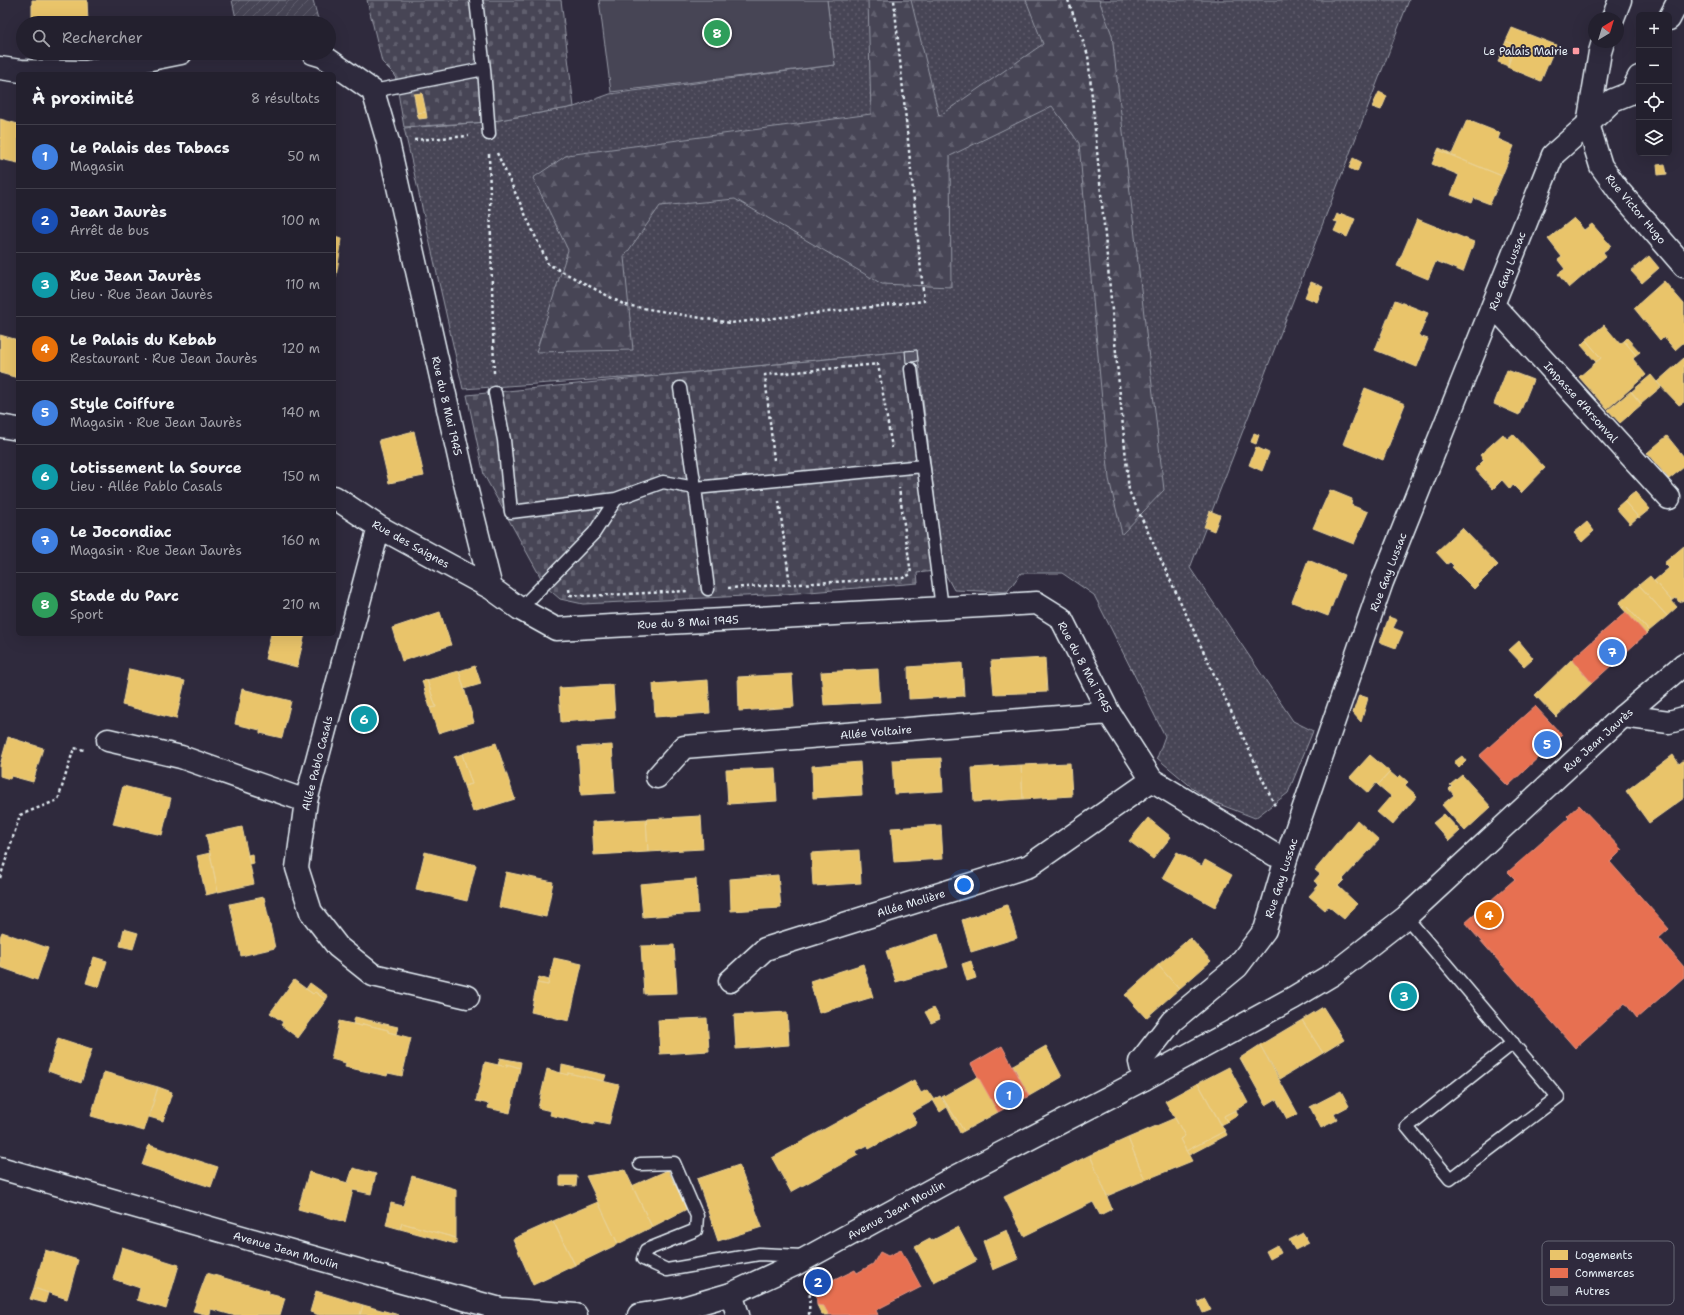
<!DOCTYPE html>
<html lang="fr">
<head>
<meta charset="utf-8">
<style>
  :root { --surface:#23202e; --page:#2b2836; --text:#f1f3f6; --muted:#a3a3aa; --line:#403e4a; --accent:#1a73e8 }
  body { margin:0; font-family:"Shantell Sans",sans-serif; background:var(--page); color:var(--text) }
  .controls { position:absolute; right:12px; top:12px; display:grid; overflow:hidden; border-radius:6px; box-shadow:0 4px 16px #0002 }
  .controls button { width:36px; height:36px; display:grid; place-items:center; padding:0; border:0; border-bottom:1px solid var(--line); background:var(--surface); color:var(--text); font:20px sans-serif }
  .compass { position:absolute; left:1588px; top:12px; width:36px; height:36px; border-radius:50%; background:var(--surface); box-shadow:0 4px 16px #0002; rotate:38deg }
  .you { position:absolute; left:964px; top:885px; width:14px; height:14px; margin:-10px; border:3px solid #fff; border-radius:50%; background:#1a73e8; box-shadow:0 0 0 6px #1a73e833 }
  .badge { display:grid; place-items:center; width:26px; height:26px; border-radius:50%; background:var(--accent); color:#fff; font-size:13px; font-weight:700 }
  .pin { position:absolute; translate:-50% -50%; border:2px solid #fff; box-shadow:0 1px 4px #0006 }
  .list { margin:0; padding:0; list-style:none }
  h2 { display:flex; justify-content:space-between; align-items:center; height:52px; margin:0; padding:0 16px; font-size:17px }
  h2 small { font-size:13px; font-weight:400; color:var(--muted) }
  .list li { display:grid; grid-template-columns:26px 1fr auto; gap:12px; align-items:center; box-sizing:border-box; height:64px; padding:0 16px; border-top:1px solid var(--line) }
  .list b { display:block; font-size:15px; white-space:nowrap }
  .list p { margin:0; font-size:13px; white-space:nowrap; color:var(--muted) }
  .list em { font-size:13px; font-style:normal; color:var(--muted) }
  .icon { flex:none; width:22px; height:22px; fill:none; stroke:currentColor; stroke-width:2; stroke-linecap:round; stroke-linejoin:round }
  .map { position:relative; flex:none; width:1684px; height:1315px; overflow:hidden }
  .search { position:absolute; background:var(--surface); box-shadow:0 4px 16px #0002; left:16px; top:16px; width:320px; height:44px; display:flex; align-items:center; gap:10px; box-sizing:border-box; padding:0 14px; border-radius:22px; color:var(--muted); font-size:15px }
  .panel { position:absolute; background:var(--surface); box-shadow:0 4px 16px #0002; left:16px; top:72px; width:320px; height:564px; border-radius:6px }
  .map>svg:first-child { display:block }
  .grass { fill:url(#grass-dots); stroke:#979aa6 }
  .forest { fill:url(#forest-firs); stroke:#979aa6 }
  .cemetery { fill:url(#cemetery-stones); stroke:#979aa6 }
  .garden { fill:url(#garden-furrows); stroke:#979aa6 }
  .pitch { fill:#464455; stroke:#979aa6 }
  .homes { fill:#e9c46a; stroke:#e9d295 }
  .shops { fill:#e76f51; stroke:#e79683 }
  .building { fill:#575565; stroke:#e8f1f8 }
  .lines { fill:none; stroke-linecap:round; stroke-linejoin:round }
  .lane-casing { stroke:#e8f1f8; stroke-width:15 }
  .street-casing { stroke:#e8f1f8; stroke-width:25 }
  .secondary-casing { stroke:#e8f1f8; stroke-width:25 }
  .path { stroke:#e8f1f8; stroke-width:2.5; stroke-dasharray:3 3; stroke-linecap:butt }
  .lane { stroke:#2f2a3d; stroke-width:12 }
  .street { stroke:#2f2a3d; stroke-width:22 }
  .secondary { stroke:#2f2a3d; stroke-width:22 }
  .poi-dot { fill:#ff9aa2; stroke:#2f2a3d; stroke-width:1.5 }
  .labels { text-anchor:middle; stroke-width:4; stroke-linejoin:round; paint-order:stroke }
  .poi-label { font-size:11px; fill:#e8f1f8; stroke:#2f2a3d; text-anchor:end }
  .street-label { font-size:11px; fill:#e8f1f8; stroke:#2f2a3d }
  .key { fill:#2f2a3d; stroke:#666675; stroke-width:1 }
  .key-label { font-size:11px; fill:#e8f1f8 }
</style>
</head>
<body>
<div class="map">
<svg width="1684" height="1315" viewBox="0 0 1684 1315">
  <defs>
    <pattern id="grass-dots" width="8" height="8" patternUnits="userSpaceOnUse"><rect width="8" height="8" fill="#464455"/><path d="M2 2h.1M6 6h.1" fill="none" stroke="#615f6e" stroke-width="1.8" stroke-linecap="round"/></pattern>
    <pattern id="forest-firs" width="22" height="20" patternUnits="userSpaceOnUse"><rect width="22" height="20" fill="#464455"/><path d="M5 1l3.5 6h-7zM16 11l3.5 6h-7z" fill="#615f6e"/></pattern>
    <pattern id="cemetery-stones" width="16" height="16" patternUnits="userSpaceOnUse"><rect width="16" height="16" fill="#464455"/><path d="M2 7V4a2 2 0 0 1 4 0v3zM10 15v-3a2 2 0 0 1 4 0v3z" fill="#615f6e"/></pattern>
    <pattern id="garden-furrows" width="10" height="10" patternUnits="userSpaceOnUse"><rect width="10" height="10" fill="#464455"/><path d="M-1 1l2-2M0 10L10 0M9 11l2-2" fill="none" stroke="#615f6e"/></pattern>
  </defs>
  <rect width="100%" height="100%" fill="#2f2a3d"/>
  <filter id="ink" filterUnits="userSpaceOnUse"><feTurbulence type="fractalNoise" baseFrequency=".025" numOctaves="2"/><feDisplacementMap in="SourceGraphic" scale="8" xChannelSelector="R" yChannelSelector="G"/><feConvolveMatrix kernelMatrix="1 2 1 2 8 2 1 2 1" color-interpolation-filters="sRGB"/></filter>
  <g filter="url(#ink)">
    <path class="grass" d="M827,0H1409L1190,568L1293,721L1313,731L1288,793L1255,818L1206,799L1157,758L1165,736L1094,595L1062,573H1021L1007,592L954,590L943,570L917,350L666,375L463,389L404,128L488,122L574,107L610,94L835,65Z"/>
    <path class="forest" d="M868,0H911L939,116L1043,44L1026,0H1099L1112,35L1164,490L1122,534L1109,479L1079,143L1052,106L950,156L951,287L882,284L735,199L660,206L624,257L633,350L536,352L568,250L533,178L567,155L871,114Z"/>
    <path class="cemetery" d="M367,0H561L574,107L488,122L404,127L395,75L382,62Z
      M917,350L943,570L917,573L918,583L785,594L583,604L560,599L546,587L484,475L467,395Z"/>
    <path class="garden" d="M232,0H313L319,23L257,22L237,23Z"/>
    <path class="pitch" d="M599,0H827L835,65L611,92Z"/>
    <path class="homes" d="M32,0H87L88,23H32Z
      M1512,28L1556,45L1541,81L1507,67L1515,45L1506,41Z
      M1506,41L1515,45L1508,66L1498,62Z
      M1379,92L1387,96L1381,110L1372,107Z
      M422,93L426,112L417,113L414,94Z
      M426,112L427,118L419,119L417,113Z
      M0,119L18,124V163L0,159Z
      M1467,120L1500,133L1498,139L1514,146L1502,176L1448,154V152L1452,154Z
      M1439,148L1448,152V154L1438,150Z
      M1438,150L1502,176L1490,204L1474,198L1472,203L1451,195L1459,175L1432,164Z
      M1353,158L1361,162L1357,172L1349,168Z
      M1665,164L1667,174L1658,175L1657,165Z
      M1337,214L1340,216L1342,214L1355,219L1347,237L1334,231L1338,222L1334,221Z
      M1574,218L1584,230L1592,224L1611,246L1603,252L1606,256L1569,288L1558,274L1565,269L1558,260L1562,257L1548,239Z
      M1417,219L1474,242L1463,272L1436,261L1428,279L1397,266Z
      M334,237L342,239L336,277H334Z
      M1649,256L1659,268L1642,283L1631,271Z
      M1664,281L1684,304V342L1675,350L1664,337L1660,340L1634,308Z
      M1311,282L1323,287L1317,302L1305,297Z
      M1395,300L1428,313L1419,336L1428,339L1417,367L1375,350Z
      M1604,325L1620,344L1624,341L1636,355L1633,359L1646,375L1607,409L1579,377L1601,358L1586,340Z
      M0,335L18,340V378L0,373Z
      M1627,338L1640,352L1636,355L1624,341Z
      M1586,340L1601,358L1596,362L1581,345Z
      M1684,358V402L1679,405L1657,382Z
      M1507,370L1533,380L1519,415L1494,404Z
      M1651,375L1661,387L1641,404L1631,392Z
      M1365,388L1405,404L1383,460L1343,444Z
      M1631,391L1642,404L1620,423L1608,410Z
      M414,431L424,476L389,483L379,440Z
      M1254,433L1259,435L1256,444L1251,442Z
      M1503,434L1507,439L1513,434L1545,468L1521,493L1513,485L1510,489L1502,480L1493,489L1475,469L1484,460L1480,455Z
      M1667,436L1684,457V467L1669,479L1647,453Z
      M1256,447L1269,453L1262,471L1249,465Z
      M1330,490L1352,499L1351,505L1368,512L1354,544L1313,528Z
      M1635,492L1650,509L1639,518L1624,501Z
      M1624,501L1638,517L1630,524L1616,508Z
      M1210,511L1220,515L1214,531L1204,527Z
      M1587,522L1594,531L1582,542L1574,533Z
      M1462,528L1498,565L1474,589L1452,567L1454,566L1450,562L1447,564L1436,552Z
      M1684,546V600L1679,602L1676,598L1672,601L1654,581L1669,568L1664,563Z
      M1308,560L1344,575L1328,616L1292,602Z
      M1650,576L1677,607L1667,616L1639,585Z
      M1639,585L1667,616L1649,631L1625,605L1622,608L1619,603Z
      M1625,605L1649,631L1646,634L1622,608Z
      M440,612L451,645L402,661L392,628Z
      M1389,617L1397,620L1393,628L1403,632L1396,648L1380,642Z
      M271,634H305L297,667L265,659Z
      M1519,641L1533,658L1524,666L1509,650Z
      M1045,658L1047,692L994,694L991,661Z
      M1572,659L1592,683L1556,717L1535,695Z
      M962,663L964,696L909,699L908,667Z
      M475,666L481,684L464,689L459,671Z
      M129,669L185,681L176,719L122,705Z
      M878,669L880,702L824,705L821,672Z
      M459,671L474,722L438,733L430,708L436,707L427,680Z
      M792,674L794,707L739,711L738,677Z
      M427,680L436,707L430,708L422,681Z
      M708,680L710,713L655,717L653,684Z
      M613,685L615,718L561,722L559,688Z
      M242,689L291,701L282,738L260,733V730L235,724Z
      M1359,695L1368,698L1361,722L1353,713Z
      M361,712L370,714L367,727L358,725Z
      M8,737L43,748L33,782L11,776L10,779L0,776V765Z
      M496,743L515,799L473,812L464,786L472,784L462,754Z
      M612,745L615,793L581,795L578,747Z
      M462,754L472,784L464,786L454,757Z
      M1370,755L1390,772L1378,785L1376,783L1368,793L1350,777Z
      M1673,755L1679,764L1684,760V798L1649,823L1626,791Z
      M1462,756L1466,761L1459,768L1454,762Z
      M941,758L943,791L894,794L892,760Z
      M860,762L862,795L813,798L812,766Z
      M1070,763L1072,796L1023,799L1021,765Z
      M1021,765L1023,799L974,802L972,768Z
      M775,768L777,801L728,804L726,770Z
      M1390,772L1397,778L1400,775L1408,782L1405,785L1417,796L1392,825L1377,812L1391,796L1378,785Z
      M1462,775L1491,807L1465,831L1442,805L1454,795L1449,789L1452,786L1450,785Z
      M123,786L171,798L162,835L113,824Z
      M1444,814L1460,831L1449,841L1433,823Z
      M701,816L703,849L648,852L646,819Z
      M1148,818L1171,837L1153,859L1129,841Z
      M646,819L648,852L594,855L592,822Z
      M1357,820L1379,840L1343,879L1344,880L1338,886L1357,904L1344,919L1328,906L1325,910L1309,896L1319,885L1314,881L1320,874L1315,870Z
      M941,825L943,859L894,862L891,828Z
      M242,827L254,884L218,892L206,835Z
      M859,850L861,883L813,886L811,853Z
      M425,852L476,865L467,901L416,889Z
      M1177,852L1202,866L1205,860L1232,875L1215,907L1162,878Z
      M210,853L218,892L206,895L197,856Z
      M252,854L254,863L250,864L248,855Z
      M506,872L553,882L546,917L499,907Z
      M778,875L781,908L731,911L730,879Z
      M696,879L698,913L643,917L640,884Z
      M264,897L275,948L241,956L230,904Z
      M1007,905L1017,938L971,952L962,920Z
      M124,929L138,933L133,949L120,946Z
      M2,932L48,948L37,980L0,967V937Z
      M938,934L948,967L896,982L886,951Z
      M1190,938L1211,961L1179,989L1158,965Z
      M674,945L677,993L644,994L641,946Z
      M94,957L107,961L99,987L86,983Z
      M554,958L582,964L569,1021L531,1012L537,983L548,985Z
      M971,961L976,978L967,981L962,964Z
      M863,964L873,997L819,1013L810,981Z
      M1158,965L1179,989L1146,1018L1125,995Z
      M539,977L549,980L548,985L537,983Z
      M294,980L313,994L315,992L326,1000L298,1038L281,1025L283,1022L270,1013Z
      M310,983L328,996L326,1000L315,992L313,994L306,989Z
      M1406,986L1415,998L1403,1006L1394,994Z
      M1323,1007L1344,1040L1323,1053L1302,1020Z
      M934,1008L940,1019L931,1023L925,1012Z
      M787,1012L789,1045L736,1049L734,1015Z
      M355,1017L398,1027L396,1034L388,1032V1030L363,1024L362,1026L353,1024Z
      M707,1018L709,1051L660,1054L658,1020Z
      M1302,1020L1323,1053L1280,1079L1260,1045Z
      M339,1021L362,1026L363,1024L388,1030V1032L411,1038L402,1076L388,1073L387,1076L345,1067L346,1063L331,1059Z
      M58,1038L92,1049L81,1083L48,1071Z
      M1260,1045L1298,1114L1287,1119L1276,1099L1266,1105L1240,1058Z
      M1046,1046L1062,1077L1029,1096L1013,1065Z
      M500,1058L521,1062L520,1068L507,1064V1067L498,1065Z
      M485,1062L507,1067V1064L520,1068L510,1113L488,1108L489,1104L476,1101Z
      M562,1065L606,1075L604,1081L568,1073V1075L561,1073Z
      M1229,1067L1248,1103L1224,1116L1227,1122L1221,1125L1198,1083Z
      M547,1069L568,1075V1073L619,1085L609,1124L595,1121L594,1125L550,1115L551,1111L538,1108Z
      M104,1072L158,1087L144,1131L91,1116Z
      M979,1076L998,1112L964,1131L942,1097Z
      M914,1080L921,1093L927,1090L934,1100L911,1113L917,1123L869,1149L868,1145L856,1151L858,1155L791,1192L772,1158Z
      M1198,1083L1225,1131L1186,1151L1180,1139L1185,1136L1165,1101Z
      M158,1087L172,1092L163,1121L149,1117Z
      M1341,1091L1349,1106L1334,1114L1337,1120L1321,1128L1310,1107Z
      M940,1096L947,1107L940,1112L933,1100Z
      M942,1097L964,1131L960,1133Z
      M1236,1110L1238,1115L1227,1122L1224,1116Z
      M1175,1118L1185,1136L1180,1139L1192,1161L1145,1180L1128,1138Z
      M1225,1131L1227,1135L1189,1155L1186,1151Z
      M1128,1138L1145,1180L1107,1196L1090,1155Z
      M149,1145L218,1167L211,1187L142,1165Z
      M1090,1155L1112,1209L1100,1215L1093,1202L1024,1236L1004,1197Z
      M739,1165L762,1227L718,1241L697,1179Z
      M353,1168L376,1174L371,1194L353,1190L345,1222L298,1209L309,1172L348,1183Z
      M625,1170L652,1227L618,1244L586,1176Z
      M668,1170L687,1209L652,1227L632,1186Z
      M412,1176L456,1189V1238L402,1223L400,1229L386,1225L391,1203L403,1206Z
      M560,1176H577L576,1186L560,1185Z
      M598,1202L618,1244L575,1265L553,1221Z
      M553,1221L575,1265L533,1285L513,1239Z
      M402,1223L456,1238V1244L400,1229Z
      M958,1227L976,1261L934,1283L915,1247L930,1239L931,1241Z
      M1007,1230L1018,1259L993,1270L983,1241Z
      M1303,1233L1309,1243L1295,1250L1289,1240Z
      M1277,1245L1281,1253L1270,1259L1266,1251Z
      M122,1247L179,1265L166,1309L137,1300L140,1288L113,1279Z
      M45,1250L78,1260L67,1299L34,1288Z
      M207,1273L269,1291V1294L285,1298L280,1315H232L211,1309L210,1315H208L193,1311Z
      M34,1288L48,1293L45,1303L30,1299Z
      M316,1291L363,1305L360,1315H319L310,1312Z
      M1205,1299L1211,1310L1203,1313L1198,1302Z
      M363,1305L399,1315H360Z
      M817,1305L824,1306L829,1315H822Z"/>
    <path class="shops" d="M1626,612L1646,634L1592,683L1572,659Z
      M1535,706L1562,735L1508,786L1479,756Z
      M1579,805L1622,850L1610,862L1669,929L1659,938L1684,967V977L1637,1018L1625,1003L1575,1048L1465,923L1515,879L1508,872L1569,818L1567,816Z
      M1002,1046L1029,1096L998,1112L971,1064Z
      M901,1250L921,1287L876,1310L878,1315H829L824,1306L817,1305L816,1289L855,1270L857,1273L873,1264L880,1252L888,1256Z"/>
    <path class="building" d="M917,350L918,361L906,363L905,351Z"/>
    <g class="lines">
      <g class="lane-casing">
        <path id="lane" d="M476,0L484,69L489,134
          M373,91L484,69
          M911,369L942,608
          M495,393L504,440L511,512L616,499L594,533L520,609
          M616,499L663,482L695,488L680,388
          M708,589L695,488L923,466
          M1406,917L1558,1097L1450,1179L1407,1127L1513,1043
          M640,1164L674,1163L697,1216L696,1230L646,1250L643,1259L667,1270L759,1254L803,1256"/>
      </g>
      <g class="street-casing">
        <path id="street" d="M1669,19L1679,0
          M313,53L323,56L373,91L388,142L463,475L491,588L520,609L556,629L1037,603L1061,618L1109,713L1152,780L1275,855L1286,859
          M0,68L21,71L86,72L181,53
          M1494,306L1669,498
          M0,426L18,429
          M334,497L379,527L491,588
          M379,527L306,801L297,868L311,912L338,947L373,975L468,997
          M1623,716L1669,722L1684,718
          M108,740L181,757L306,801
          M657,777L684,747L1109,713
          M730,981L765,949L1029,866L1152,780
          M1144,1079L1140,1062L1172,1021L1237,967L1265,930L1286,859L1382,582L1553,155L1588,124L1613,100L1628,94L1632,91L1639,77
          M731,1294L738,1315"/>
      </g>
      <g class="secondary-casing">
        <path id="secondary" d="M1613,18L1620,0
          M1603,42L1600,52L1588,124L1601,166L1619,191L1684,266
          M0,1168L379,1276L501,1309L576,1315
          M639,1315L683,1308L731,1294L794,1265L948,1181L1144,1079L1293,998L1333,974L1406,917L1623,716L1684,664"/>
      </g>
      <path class="path" d="M1068,0L1088,55L1129,491L1276,808
        M414,140L469,136
        M497,153L548,264L625,305L731,323L924,301L894,0
        M489,154L494,373
        M774,460L765,375L878,364L892,448
        M779,501L790,585
        M728,588L903,578L911,574L899,488
        M569,589L570,595L587,596L687,591
        M0,878L20,815L58,800L74,748L85,750
        M809,1315L810,1289L821,1282"/>
      <use href="#lane" class="lane"/>
      <use href="#street" class="street"/>
      <use href="#secondary" class="secondary"/>
    </g>
  </g>
  <rect class="poi-dot" x="1572" y="47" width="8" height="8" rx="2"/>
  <g class="labels">
    <g class="poi-label">
      <text x="1568" y="55">Le Palais Mairie</text>
    </g>
    <g class="street-label">
      <text transform="translate(1636 209) rotate(50)" y="4">Rue Victor Hugo</text>
      <text transform="translate(1507 271) rotate(-69)" y="4">Rue Gay Lussac</text>
      <text transform="translate(1581 402) rotate(48)" y="4">Impasse d'Arsonval</text>
      <text transform="translate(447 406) rotate(77)" y="4">Rue du 8 Mai 1945</text>
      <text transform="translate(411 544) rotate(29)" y="4">Rue des Saignes</text>
      <text transform="translate(1388 572) rotate(-69)" y="4">Rue Gay Lussac</text>
      <text transform="translate(688 622) rotate(-3)" y="4">Rue du 8 Mai 1945</text>
      <text transform="translate(1085 667) rotate(62)" y="4">Rue du 8 Mai 1945</text>
      <text transform="translate(876 732) rotate(-5)" y="4">Allée Voltaire</text>
      <text transform="translate(1598 740) rotate(-42)" y="4">Rue Jean Jaurès</text>
      <text transform="translate(317 763) rotate(-76)" y="4">Allée Pablo Casals</text>
      <text transform="translate(1281 878) rotate(-72)" y="4">Rue Gay Lussac</text>
      <text transform="translate(911 903) rotate(-17)" y="4">Allée Molière</text>
      <text transform="translate(896 1210) rotate(-29)" y="4">Avenue Jean Moulin</text>
      <text transform="translate(286 1250) rotate(16)" y="4">Avenue Jean Moulin</text>
    </g>
  </g>
  <rect x="1542" y="1241" width="132" height="64" rx="6" class="key"/>
  <rect x="1550" y="1250" width="18" height="10" fill="#e9c46a"/>
  <rect x="1550" y="1268" width="18" height="10" fill="#e76f51"/>
  <rect x="1550" y="1286" width="18" height="10" fill="#575565"/>
  <g class="key-label">
    <text x="1575" y="1259">Logements</text>
    <text x="1575" y="1277">Commerces</text>
    <text x="1575" y="1295">Autres</text>
  </g>
</svg>
<div class="controls">
<button>+</button>
<button>−</button>
<button><svg class="icon" aria-label="locate" viewBox="0 0 24 24"><circle cx="12" cy="12" r="6"/><path d="M12 2v4M12 18v4M2 12h4M18 12h4"/></svg></button>
<button><svg class="icon" aria-label="layers" viewBox="0 0 24 24"><path d="M12 4l9 5-9 5-9-5zM3 14l9 5 9-5"/></svg></button>
</div>
<svg class="compass" viewBox="-18 -18 36 36"><path d="M0-13l5 13h-10z" fill="#e53935"/><path d="M0 13l5-13h-10z" fill="#a3a3aa"/></svg>
<div class="you"></div>
<div class="pin badge" style="left:1009px;top:1095px;background:#3f7fe0">1</div>
<div class="pin badge" style="left:818px;top:1282px;background:#1a4fb4">2</div>
<div class="pin badge" style="left:1404px;top:996px;background:#0f9aa8">3</div>
<div class="pin badge" style="left:1489px;top:915px;background:#e8710a">4</div>
<div class="pin badge" style="left:1547px;top:744px;background:#3f7fe0">5</div>
<div class="pin badge" style="left:364px;top:719px;background:#0f9aa8">6</div>
<div class="pin badge" style="left:1612px;top:652px;background:#3f7fe0">7</div>
<div class="pin badge" style="left:717px;top:33px;background:#2e9e5b">8</div>
<div class="search"><svg class="icon" aria-label="search" viewBox="0 0 24 24"><circle cx="10" cy="10" r="6"/><path d="M15 15l6 6"/></svg>Rechercher</div>
<section class="panel">
<h2>À proximité<small>8 résultats</small></h2>
<ul class="list">
<li><span class="badge" style="background:#3f7fe0">1</span><div><b>Le Palais des Tabacs</b><p>Magasin</p></div><em>50 m</em></li>
<li><span class="badge" style="background:#1a4fb4">2</span><div><b>Jean Jaurès</b><p>Arrêt de bus</p></div><em>100 m</em></li>
<li><span class="badge" style="background:#0f9aa8">3</span><div><b>Rue Jean Jaurès</b><p>Lieu · Rue Jean Jaurès</p></div><em>110 m</em></li>
<li><span class="badge" style="background:#e8710a">4</span><div><b>Le Palais du Kebab</b><p>Restaurant · Rue Jean Jaurès</p></div><em>120 m</em></li>
<li><span class="badge" style="background:#3f7fe0">5</span><div><b>Style Coiffure</b><p>Magasin · Rue Jean Jaurès</p></div><em>140 m</em></li>
<li><span class="badge" style="background:#0f9aa8">6</span><div><b>Lotissement la Source</b><p>Lieu · Allée Pablo Casals</p></div><em>150 m</em></li>
<li><span class="badge" style="background:#3f7fe0">7</span><div><b>Le Jocondiac</b><p>Magasin · Rue Jean Jaurès</p></div><em>160 m</em></li>
<li><span class="badge" style="background:#2e9e5b">8</span><div><b>Stade du Parc</b><p>Sport</p></div><em>210 m</em></li>
</ul>
</section>
</div>
</body>
</html>
